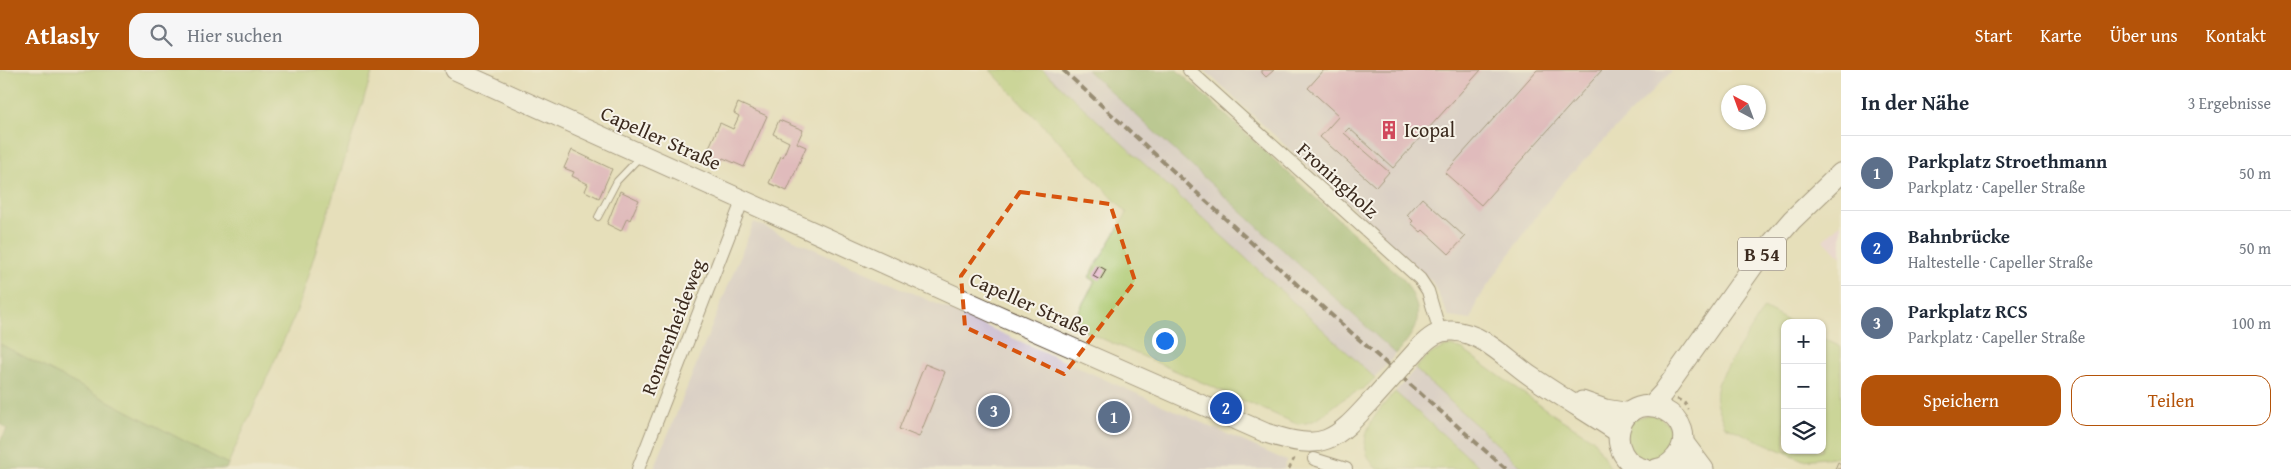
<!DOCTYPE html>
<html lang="de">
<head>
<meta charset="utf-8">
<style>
  :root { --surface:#fff; --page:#f6f6f7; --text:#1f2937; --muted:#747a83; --line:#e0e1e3; --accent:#b45309 }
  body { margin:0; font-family:"Gentium Book Plus",serif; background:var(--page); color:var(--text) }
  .controls { position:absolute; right:15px; bottom:15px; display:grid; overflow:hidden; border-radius:10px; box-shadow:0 1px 4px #0004 }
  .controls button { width:45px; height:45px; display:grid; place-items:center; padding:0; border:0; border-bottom:1px solid var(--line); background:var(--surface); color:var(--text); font:25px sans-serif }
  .compass { position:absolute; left:1721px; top:15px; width:45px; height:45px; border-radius:50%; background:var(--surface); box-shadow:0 1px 4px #0004; rotate:319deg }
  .you { position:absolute; left:1164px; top:270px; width:18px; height:18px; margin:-12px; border:4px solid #fff; border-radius:50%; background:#1a73e8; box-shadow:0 0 0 8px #1a73e833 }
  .badge { display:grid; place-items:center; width:32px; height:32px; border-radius:50%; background:var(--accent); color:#fff; font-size:16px; font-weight:700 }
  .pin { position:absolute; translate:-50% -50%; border:2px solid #fff; box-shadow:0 1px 5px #0006 }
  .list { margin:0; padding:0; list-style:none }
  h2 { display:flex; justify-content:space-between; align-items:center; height:65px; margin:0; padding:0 20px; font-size:21px }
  h2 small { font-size:16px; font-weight:400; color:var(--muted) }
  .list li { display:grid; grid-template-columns:32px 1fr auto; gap:15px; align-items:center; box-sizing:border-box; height:75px; padding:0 20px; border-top:1px solid var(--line) }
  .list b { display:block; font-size:19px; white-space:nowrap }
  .list p { margin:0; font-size:16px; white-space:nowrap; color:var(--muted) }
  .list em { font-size:16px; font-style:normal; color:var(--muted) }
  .actions { display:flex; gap:10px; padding:15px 20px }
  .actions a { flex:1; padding:11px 0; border:1px solid var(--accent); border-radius:15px; text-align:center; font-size:18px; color:var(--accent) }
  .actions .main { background:var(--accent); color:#fff }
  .icon { flex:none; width:28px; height:28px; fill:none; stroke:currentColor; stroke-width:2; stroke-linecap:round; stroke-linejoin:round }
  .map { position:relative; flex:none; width:1841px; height:399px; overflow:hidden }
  header { display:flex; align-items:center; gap:30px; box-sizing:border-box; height:70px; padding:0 25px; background:var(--accent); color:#fff }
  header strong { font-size:24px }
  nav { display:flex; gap:28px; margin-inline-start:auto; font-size:18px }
  .search { width:350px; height:45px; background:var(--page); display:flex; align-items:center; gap:12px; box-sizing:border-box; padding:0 18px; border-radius:15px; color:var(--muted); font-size:19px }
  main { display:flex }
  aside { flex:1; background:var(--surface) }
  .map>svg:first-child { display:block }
  .built { fill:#eed0e7 }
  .industrial { fill:#ccbed3 }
  .green { fill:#abc970; stroke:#737a47 }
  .forest { fill:#88ad62; stroke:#626c40 }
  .building { fill:#d990be }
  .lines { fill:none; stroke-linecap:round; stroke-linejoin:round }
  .lane-casing { stroke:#554535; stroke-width:8 }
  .street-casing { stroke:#554535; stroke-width:14 }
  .secondary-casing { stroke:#554535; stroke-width:21 }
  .primary-casing { stroke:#554535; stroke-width:22 }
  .path { stroke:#554535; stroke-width:2.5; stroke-dasharray:4 4; stroke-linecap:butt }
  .lane { stroke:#fff; stroke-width:6 }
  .street { stroke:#fff; stroke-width:12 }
  .secondary { stroke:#fff; stroke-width:19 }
  .primary { stroke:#fff; stroke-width:20 }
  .rail { stroke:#3b2a1e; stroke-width:4; stroke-dasharray:8 4; stroke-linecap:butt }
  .secondary-bridge-casing { stroke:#554535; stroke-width:21; stroke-linecap:butt }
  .secondary-bridge { stroke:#fff; stroke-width:19 }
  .marked { fill:none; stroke:#d7540e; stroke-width:4; stroke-dasharray:10 6; stroke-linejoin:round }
  .labels { text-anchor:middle; stroke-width:4; stroke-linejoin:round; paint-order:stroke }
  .shield { fill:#f7f3e8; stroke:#73665b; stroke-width:1 }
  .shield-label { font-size:19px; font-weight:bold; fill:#3b2a1e }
  .poi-label { font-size:20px; fill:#3b2a1e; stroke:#f7f3e8; text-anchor:start }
  .street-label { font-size:20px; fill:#3b2a1e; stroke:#f7f3e8 }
</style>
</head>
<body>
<header>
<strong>Atlasly</strong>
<div class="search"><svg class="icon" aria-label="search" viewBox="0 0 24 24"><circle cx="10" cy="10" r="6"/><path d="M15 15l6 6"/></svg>Hier suchen</div>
<nav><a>Start</a><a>Karte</a><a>Über uns</a><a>Kontakt</a></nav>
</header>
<main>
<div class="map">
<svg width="1841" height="399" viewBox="0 0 1841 399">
  <rect width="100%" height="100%" fill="#f7f3e8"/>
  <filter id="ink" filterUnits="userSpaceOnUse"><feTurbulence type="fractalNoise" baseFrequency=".02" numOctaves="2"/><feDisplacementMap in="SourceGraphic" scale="10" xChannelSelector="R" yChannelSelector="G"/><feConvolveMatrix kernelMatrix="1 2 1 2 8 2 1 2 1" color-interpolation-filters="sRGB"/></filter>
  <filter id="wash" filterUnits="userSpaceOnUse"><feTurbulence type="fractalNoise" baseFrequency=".0096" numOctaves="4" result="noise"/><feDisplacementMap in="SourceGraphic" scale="20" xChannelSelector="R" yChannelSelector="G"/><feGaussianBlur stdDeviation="1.12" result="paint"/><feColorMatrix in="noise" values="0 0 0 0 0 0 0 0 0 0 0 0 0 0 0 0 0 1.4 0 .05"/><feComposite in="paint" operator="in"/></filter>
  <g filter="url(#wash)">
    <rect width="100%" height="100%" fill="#e6dfba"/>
    <path class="built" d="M1841,153V187L1823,170Z"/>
    <path class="industrial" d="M1043,0H1087L1396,284L1375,308Z
      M1204,0H1673L1561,114L1540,141L1477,231L1471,250L1449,247L1432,212Z
      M754,152L1287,391L1284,399H654Z
      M1415,299L1524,399H1482L1395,322Z"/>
    <path class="green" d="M0,0H373L296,243L228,394L0,274Z
      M990,0H1043L1375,308C1361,323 1357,320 1342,330C1324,342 1321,353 1297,354L1071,255L1095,211L1089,207L1127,143Z
      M1764,238L1792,253H1785V380H1822V268L1841,277V388L1837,387L1803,390L1725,356C1718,339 1712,329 1718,312Z
      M1451,276L1463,280L1551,343L1593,369L1611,399H1524L1415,299C1426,287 1435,279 1451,276Z
      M1395,322L1482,399H1377C1350,371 1375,344 1395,322Z
      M1654,343L1671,357L1674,371L1669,384L1651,394L1631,387L1625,361L1633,349Z"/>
    <path class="forest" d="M1087,0H1177L1404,210C1425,242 1421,256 1396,284Z
      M0,274L228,394L226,399H0V371L7,359L0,354Z"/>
    <g id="blocks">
      <path class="building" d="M1262,0H1274L1266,7L1262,3Z
        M1324,0H1481L1393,98L1349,58L1344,63L1389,102L1376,117L1320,67L1339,46L1308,18Z
        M1537,0H1602L1481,135L1445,103Z
        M738,33L767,46L744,97L723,88L720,93L709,88L711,83L707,82L720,53L733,59L739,46L734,43Z
        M779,50L803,60L797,73L806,77L787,121L769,113L781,86L783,87L789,72L773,64Z
        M572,80L612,99L599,128L585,121L588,114L572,106L574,102L564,98Z
        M620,121L639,130L630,150L627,148L621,161L607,154Z
        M1422,128L1465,167L1449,184L1423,160L1421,162L1411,153L1413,151L1407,145Z
        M1099,196L1106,200L1100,210L1093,206Z
        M925,294L945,302L919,367L899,359Z
        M1838,392L1841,394V399H1835Z"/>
    </g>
  </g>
  <g filter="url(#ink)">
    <use href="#blocks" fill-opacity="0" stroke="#554535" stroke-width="1"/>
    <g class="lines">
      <g class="lane-casing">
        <path id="lane" d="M598,147L617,111L640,87"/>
      </g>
      <g class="street-casing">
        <path id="street" d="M1189,0L1420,209L1428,221L1440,262
          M1314,389L1346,399
          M638,399L743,129"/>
      </g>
      <g class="secondary-casing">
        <path id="secondary" d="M455,0L991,242L1266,363C1324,382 1334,372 1373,329
          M1418,279C1428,268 1438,260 1453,261C1484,263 1508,291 1532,307C1560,326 1590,344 1619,363
          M1582,331L1605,339L1630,343
          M1683,371L1704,399
          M1672,392L1686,399"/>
      </g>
      <g class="primary-casing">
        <path id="primary" d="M1651,336L1663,323L1758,189L1792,150L1841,103
          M1644,399C1625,395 1615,376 1620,358C1634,311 1706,348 1676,387C1671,393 1665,398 1657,399"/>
      </g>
      <path class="path" d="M1677,329L1684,332L1689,340
        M1289,399L1295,387"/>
      <use href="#lane" class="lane"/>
      <use href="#street" class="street"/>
      <use href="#secondary" class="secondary"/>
      <use href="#primary" class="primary"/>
      <path class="rail" d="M1063,0L1302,219L1506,399"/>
      <g class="secondary-bridge-casing">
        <path id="secondary-bridge" d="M1373,329L1418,279"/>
      </g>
      <use href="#secondary-bridge" class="secondary-bridge"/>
    </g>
  </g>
  <path d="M0 0H1841V399H0ZM1020,122L1110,134L1135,211L1064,304L965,257L961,206Z" fill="#e6dfba" fill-opacity=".55" fill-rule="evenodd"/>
  <path class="marked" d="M1020,122L1110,134L1135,211L1064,304L965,257L961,206Z"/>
  <defs>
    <g id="building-bare" transform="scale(1.5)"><path d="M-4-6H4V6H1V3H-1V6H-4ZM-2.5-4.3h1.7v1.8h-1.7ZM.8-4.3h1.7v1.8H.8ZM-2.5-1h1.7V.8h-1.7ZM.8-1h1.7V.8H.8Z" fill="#d1495b" stroke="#f7f3e8" stroke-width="2.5" paint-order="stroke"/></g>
  </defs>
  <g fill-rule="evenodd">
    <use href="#building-bare" x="1389" y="60"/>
  </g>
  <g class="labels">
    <rect class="shield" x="1738" y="167.5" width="48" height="33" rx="4"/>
    <g class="shield-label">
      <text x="1762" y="191">B 54</text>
    </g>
    <g class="poi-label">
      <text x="1404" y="67">Icopal</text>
    </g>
    <g class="street-label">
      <text transform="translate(661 68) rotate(24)" y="7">Capeller Straße</text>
      <text transform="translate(1338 110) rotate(42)" y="7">Froningholz</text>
      <text transform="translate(1030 234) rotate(24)" y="7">Capeller Straße</text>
      <text transform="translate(673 257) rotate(-69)" y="7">Ronnenheideweg</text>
    </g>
  </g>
</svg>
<div class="controls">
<button>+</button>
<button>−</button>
<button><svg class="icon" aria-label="layers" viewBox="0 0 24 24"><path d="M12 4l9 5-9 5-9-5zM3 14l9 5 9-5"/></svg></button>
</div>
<svg class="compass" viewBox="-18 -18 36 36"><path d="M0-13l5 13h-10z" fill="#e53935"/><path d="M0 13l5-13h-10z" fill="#747a83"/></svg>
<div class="you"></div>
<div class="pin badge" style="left:1114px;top:347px;background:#5c6f8a">1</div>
<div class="pin badge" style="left:1226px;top:338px;background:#1a4fb4">2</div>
<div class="pin badge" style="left:994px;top:341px;background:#5c6f8a">3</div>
</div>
<aside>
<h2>In der Nähe<small>3 Ergebnisse</small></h2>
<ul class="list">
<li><span class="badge" style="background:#5c6f8a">1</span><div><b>Parkplatz Stroethmann</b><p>Parkplatz · Capeller Straße</p></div><em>50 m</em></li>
<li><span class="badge" style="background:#1a4fb4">2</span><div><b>Bahnbrücke</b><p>Haltestelle · Capeller Straße</p></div><em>50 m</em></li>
<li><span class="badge" style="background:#5c6f8a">3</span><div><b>Parkplatz RCS</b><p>Parkplatz · Capeller Straße</p></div><em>100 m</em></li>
</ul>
<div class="actions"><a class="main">Speichern</a><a>Teilen</a></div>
</aside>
</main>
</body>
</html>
